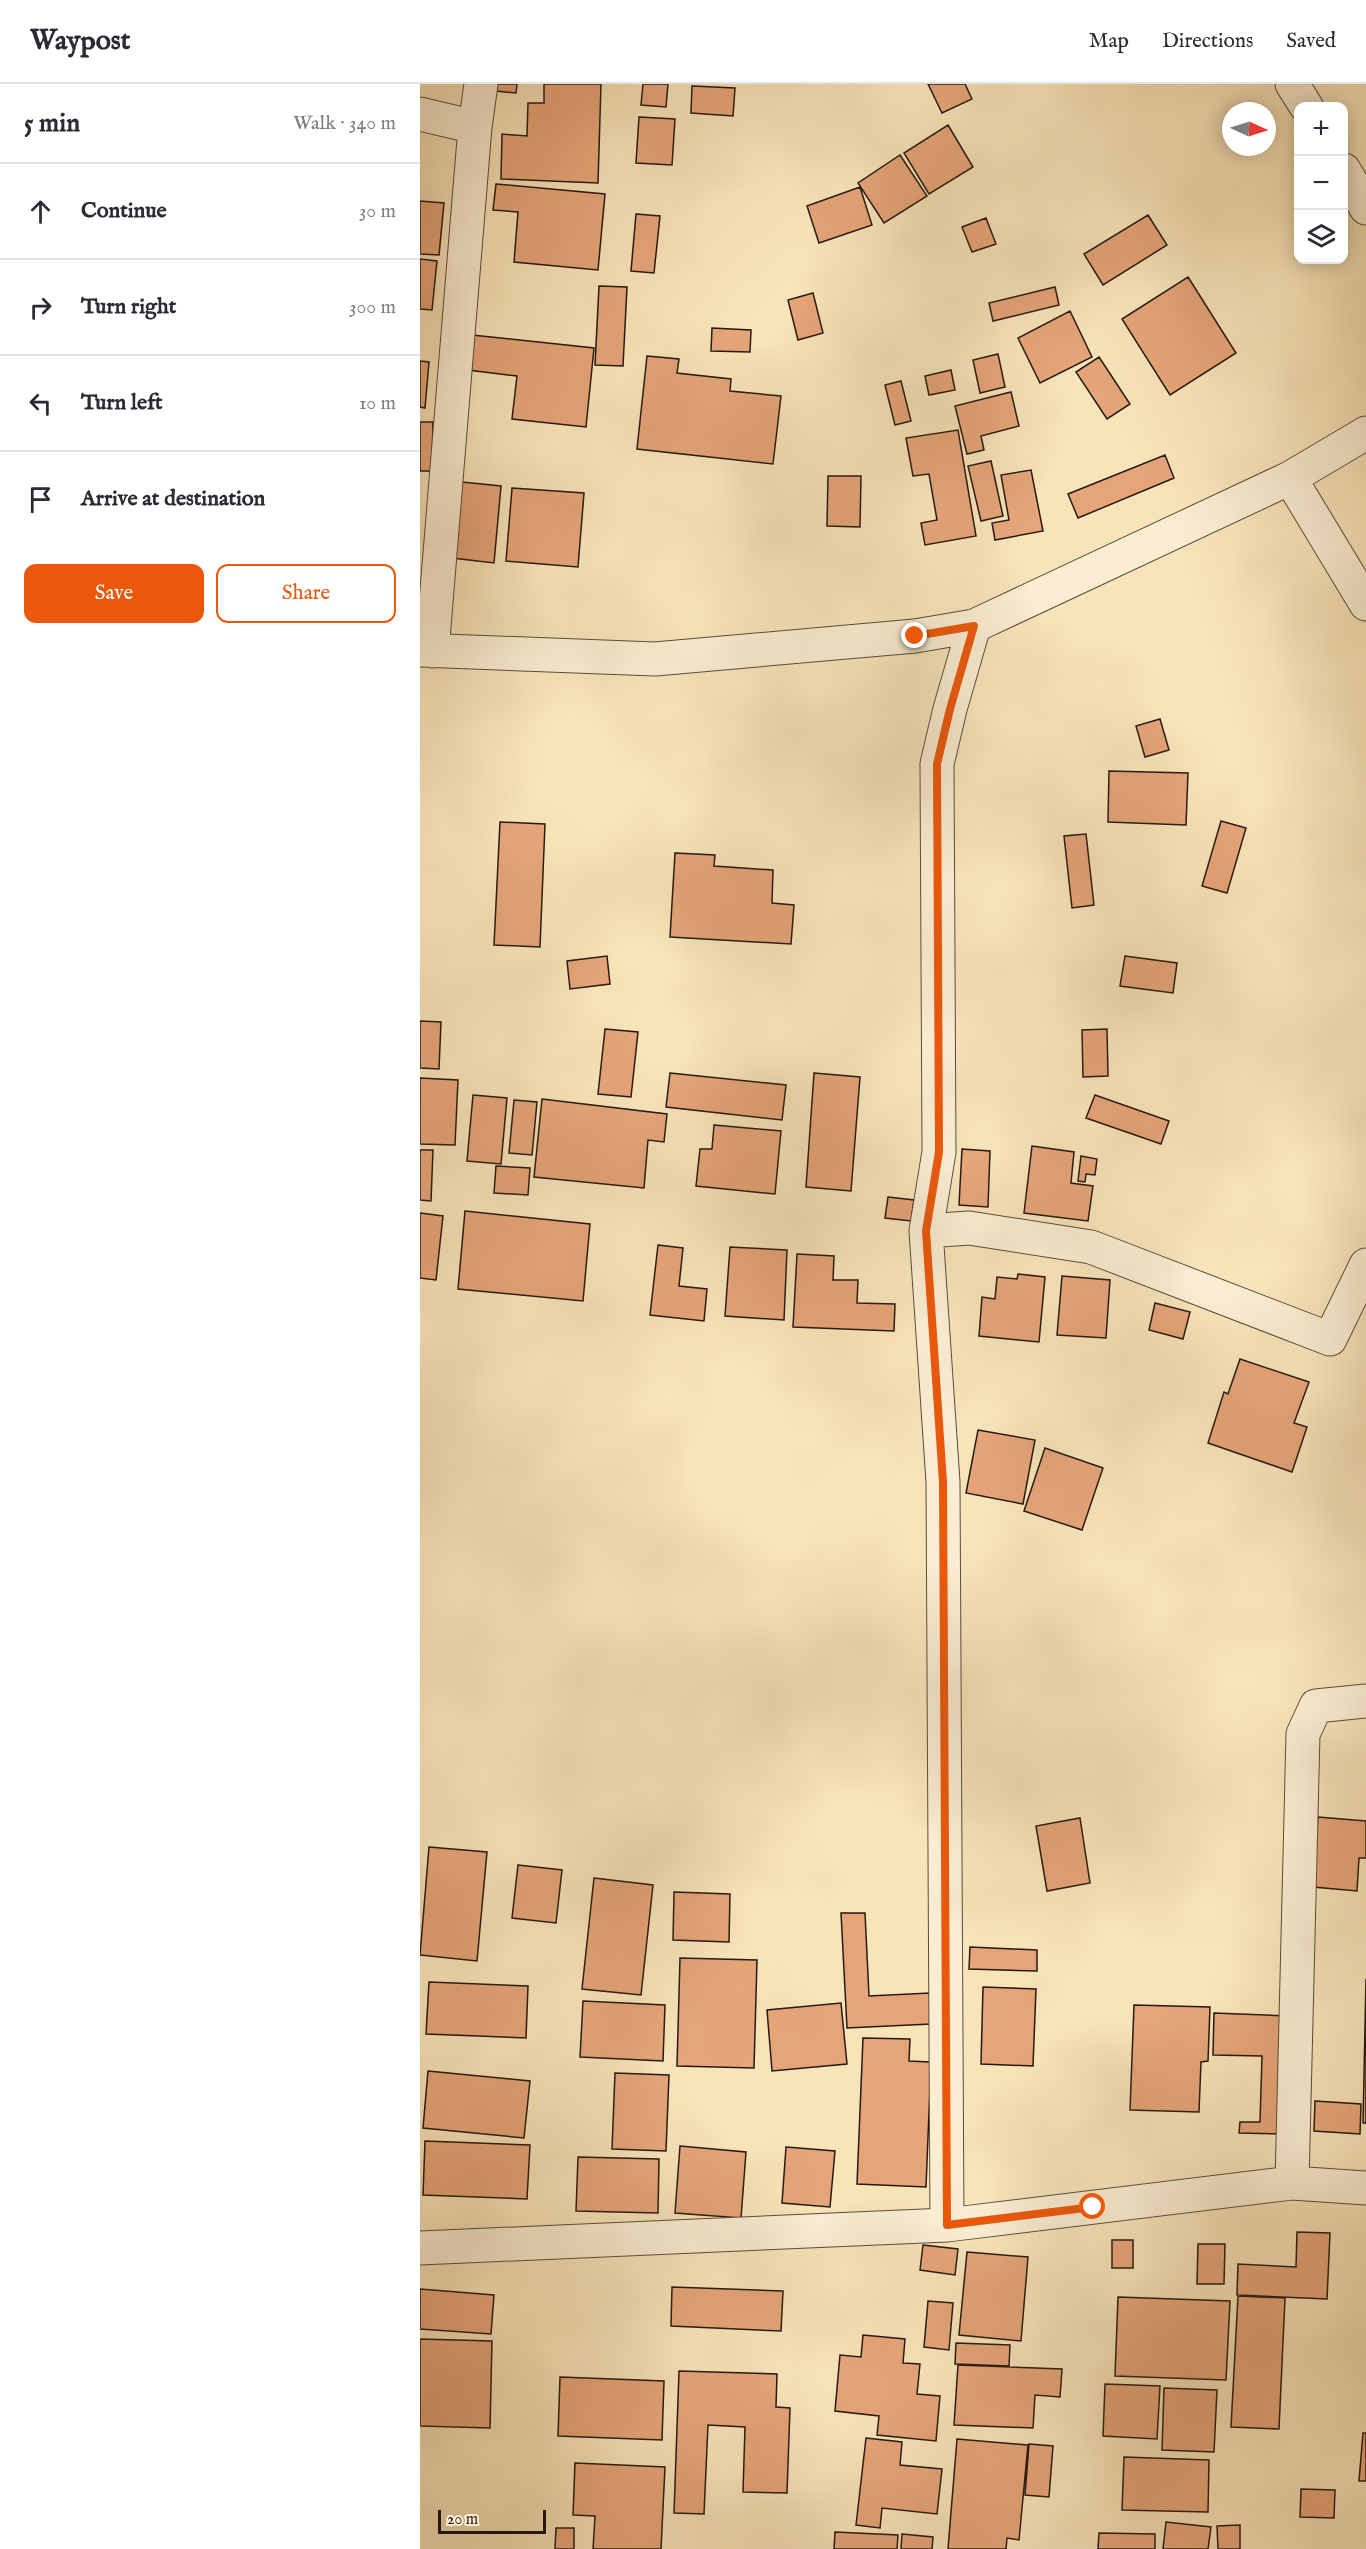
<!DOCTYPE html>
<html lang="en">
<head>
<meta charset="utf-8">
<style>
  :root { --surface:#fff; --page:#f2f2f3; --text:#2b2b33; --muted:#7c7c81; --line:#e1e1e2; --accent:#ea580c }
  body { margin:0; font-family:"IM FELL English",serif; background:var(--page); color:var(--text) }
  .controls { position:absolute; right:18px; top:18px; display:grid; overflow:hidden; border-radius:12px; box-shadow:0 3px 15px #0003 }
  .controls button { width:54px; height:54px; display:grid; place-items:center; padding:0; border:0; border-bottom:2px solid var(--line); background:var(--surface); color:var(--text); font:30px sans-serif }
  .compass { position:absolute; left:802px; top:18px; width:54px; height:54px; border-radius:50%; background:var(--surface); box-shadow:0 3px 15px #0003; rotate:94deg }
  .scale { position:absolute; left:18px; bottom:15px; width:108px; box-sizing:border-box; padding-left:6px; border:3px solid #261914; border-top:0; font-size:16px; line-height:21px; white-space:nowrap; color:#261914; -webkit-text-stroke:4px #faedd2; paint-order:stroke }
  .stop { position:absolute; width:18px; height:18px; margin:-14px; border:4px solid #ea580c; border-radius:50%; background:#fff }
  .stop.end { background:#ea580c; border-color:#fff; box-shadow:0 2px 6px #0008 }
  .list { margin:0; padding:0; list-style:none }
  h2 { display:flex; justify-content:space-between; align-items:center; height:78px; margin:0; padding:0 24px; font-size:26px }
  h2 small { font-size:20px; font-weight:400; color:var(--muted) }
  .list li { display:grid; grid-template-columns:39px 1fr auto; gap:18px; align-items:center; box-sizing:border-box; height:96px; padding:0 24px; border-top:2px solid var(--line) }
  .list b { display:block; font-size:22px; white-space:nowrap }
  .list em { font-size:20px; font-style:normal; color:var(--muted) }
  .actions { display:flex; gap:12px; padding:18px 24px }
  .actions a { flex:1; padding:14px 0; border:2px solid var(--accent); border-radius:12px; text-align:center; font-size:21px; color:var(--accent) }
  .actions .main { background:var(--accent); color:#fff }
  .icon { flex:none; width:33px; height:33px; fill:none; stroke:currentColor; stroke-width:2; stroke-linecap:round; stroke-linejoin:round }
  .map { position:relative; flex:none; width:946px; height:2465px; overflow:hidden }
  header { display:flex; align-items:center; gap:36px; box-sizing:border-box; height:84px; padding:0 30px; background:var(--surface); border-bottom:2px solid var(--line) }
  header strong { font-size:28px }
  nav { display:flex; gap:33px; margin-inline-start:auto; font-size:21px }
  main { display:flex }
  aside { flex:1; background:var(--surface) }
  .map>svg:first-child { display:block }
  .building { fill:#e6a578; stroke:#261914; stroke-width:1.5 }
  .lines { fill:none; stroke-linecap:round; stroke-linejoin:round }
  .minor-casing { stroke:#5a4c3d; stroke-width:35 }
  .minor { stroke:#faedd2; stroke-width:33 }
  .route { stroke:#ea580c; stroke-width:8 }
</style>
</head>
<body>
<header>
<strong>Waypost</strong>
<nav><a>Map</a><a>Directions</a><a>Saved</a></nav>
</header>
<main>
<aside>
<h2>5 min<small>Walk · 340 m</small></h2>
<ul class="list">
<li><svg class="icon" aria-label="ahead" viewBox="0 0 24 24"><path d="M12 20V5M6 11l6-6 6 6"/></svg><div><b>Continue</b></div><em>30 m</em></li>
<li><svg class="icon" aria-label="right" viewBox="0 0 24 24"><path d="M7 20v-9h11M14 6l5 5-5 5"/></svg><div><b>Turn right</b></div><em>300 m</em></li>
<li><svg class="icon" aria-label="left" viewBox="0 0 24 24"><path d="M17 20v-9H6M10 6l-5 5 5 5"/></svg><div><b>Turn left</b></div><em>10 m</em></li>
<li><svg class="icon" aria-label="arrive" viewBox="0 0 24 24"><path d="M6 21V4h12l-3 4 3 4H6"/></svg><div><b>Arrive at destination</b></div></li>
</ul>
<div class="actions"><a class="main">Save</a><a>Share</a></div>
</aside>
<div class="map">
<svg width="946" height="2465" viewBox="0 0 946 2465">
  <rect width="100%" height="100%" fill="#f8e4b9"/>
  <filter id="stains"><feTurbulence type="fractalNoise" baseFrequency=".00333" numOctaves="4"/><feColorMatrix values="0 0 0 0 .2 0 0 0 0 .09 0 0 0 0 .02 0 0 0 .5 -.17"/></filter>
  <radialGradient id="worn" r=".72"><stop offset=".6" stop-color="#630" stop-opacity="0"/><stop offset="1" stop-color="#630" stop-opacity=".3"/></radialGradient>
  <path class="building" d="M77,0H97L96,9L76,7Z
    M124,0H181L178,99L81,95L82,50L107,52L108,19H124Z
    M223,0H248L246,23L221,21Z
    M508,0H545L552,15L522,29Z
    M272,2L315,4L313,32L271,29Z
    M219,33L255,35L252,81L216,79Z
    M528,41L553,83L509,110L484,69Z
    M480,71L507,112L464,139L438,99Z
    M76,100L185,110L178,186L94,178L98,128L73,126Z
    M440,103L452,141L399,159L387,122Z
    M0,117L24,119L19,171L0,170Z
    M216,130L240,132L234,189L211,187Z
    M728,131L747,161L683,201L664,170Z
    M566,134L576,160L552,168L542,143Z
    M0,175L17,177L12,226L0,225Z
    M768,193L816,269L750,311L702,235Z
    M179,202L207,203L203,282L175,281Z
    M635,203L639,221L573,237L569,219Z
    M393,209L403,249L378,256L368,216Z
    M650,227L672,273L620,299L598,254Z
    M292,244L331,246L330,268L291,267Z
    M52,251L174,264L166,343L92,335L97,292L48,286Z
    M578,270L585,303L560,309L553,276Z
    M227,272L259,275L257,289L311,295L310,307L361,312L353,380L217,365Z
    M679,273L710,320L687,335L656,288Z
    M0,277L9,278L5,324L0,323Z
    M531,286L535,306L509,311L505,292Z
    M481,297L491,337L475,341L465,301Z
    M591,308L599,342L561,352L564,366L547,370L535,322Z
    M0,338H13L12,387H0Z
    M538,346L556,452L505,461L501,439L517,436L509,390L493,392L486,354Z
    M745,371L754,394L658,434L648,410Z
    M571,377L583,432L561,437L548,382Z
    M611,386L623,447L575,456L572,439L589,436L581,391Z
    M408,392H441L440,443L407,442Z
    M32,397L81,402L74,479L24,473Z
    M92,404L164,409L158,483L86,477Z
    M740,635L749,666L725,673L716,642Z
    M689,687L768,689L766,741L688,738Z
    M801,737L826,744L807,809L782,802Z
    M80,738L125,740L120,863L74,861Z
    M666,750L674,821L652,824L644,752Z
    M255,769L295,771L294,782L353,786L352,819L374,821L371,860L250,853Z
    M187,872L190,900L150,905L147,877Z
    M705,872L757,879L753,909L700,902Z
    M0,937L21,938L19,985L0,984Z
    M185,945L218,948L211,1013L178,1010Z
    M687,945L688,992L663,993L662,946Z
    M250,989L366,1001L362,1036L246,1023Z
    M394,989L440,993L431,1107L386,1103Z
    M0,994L38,996L35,1061L0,1060Z
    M53,1011L87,1014L81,1080L47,1077Z
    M675,1011L749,1037L741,1060L666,1034Z
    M122,1015L247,1030L244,1058L228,1056L224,1104L114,1093Z
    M94,1016L117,1018L112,1071L89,1069Z
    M294,1041L361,1047L355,1110L276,1102L280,1065H292Z
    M612,1062L654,1068L651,1099L673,1102L668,1137L604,1129Z
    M542,1065L570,1067L568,1123L539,1121Z
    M0,1066H13L11,1117L0,1116Z
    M661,1072L677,1075L675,1091L666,1090L665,1098L658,1097Z
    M76,1082L110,1084L108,1111L74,1109Z
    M468,1113L494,1116L491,1137L465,1134Z
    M45,1127L170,1140L163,1217L38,1205Z
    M0,1129L23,1132L16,1196L0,1194Z
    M238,1161L263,1164L259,1202L287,1205L284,1237L230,1231Z
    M310,1163L367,1166L364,1236L305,1232Z
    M377,1170L414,1172L413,1196H438L437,1219L475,1220L474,1247L373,1243Z
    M598,1190L625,1193L619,1258L559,1252L562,1213L575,1215L577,1193L597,1195Z
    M642,1192L690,1196L686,1254L637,1251Z
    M735,1219L770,1228L763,1255L729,1246Z
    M820,1275L889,1298L874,1339L887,1343L872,1388L788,1359L804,1308L808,1310Z
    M558,1346L615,1356L603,1420L546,1409Z
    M625,1364L683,1384L662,1446L604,1427Z
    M898,1733L946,1737V1774H939L937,1807L893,1803Z
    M660,1734L670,1799L627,1807L616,1742Z
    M9,1763L67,1768L57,1877L0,1871Z
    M98,1781L142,1786L136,1839L92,1834Z
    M174,1794L233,1801L221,1911L162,1905Z
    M254,1808L310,1810L309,1858L253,1856Z
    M421,1829H445L449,1912L510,1909L511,1940L427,1944Z
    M550,1863L617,1866V1887L549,1885Z
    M260,1874L337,1876L334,1984L257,1982Z
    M946,1895V2039H943Z
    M9,1898L108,1902L106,1954L6,1950Z
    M563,1903L616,1905L613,1982L561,1980Z
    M163,1917L245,1921L243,1977L160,1973Z
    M421,1919L427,1980L352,1987L347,1926Z
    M714,1921L790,1923L788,1977L781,1978L779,2028L710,2026Z
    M794,1929L868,1932L864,2050L819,2049L820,2038H840L842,1972L793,1971Z
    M443,1954L490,1955L489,1977L511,1978L506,2103L437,2100Z
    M8,1987L110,1997L104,2054L3,2044Z
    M195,1989L249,1991L246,2067L192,2065Z
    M895,2017L941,2020L940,2050L894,2047Z
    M5,2057L110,2061L107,2115L3,2111Z
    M260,2062L326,2068L321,2134L255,2129Z
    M366,2063L415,2067L410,2123L362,2119Z
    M158,2073L239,2075L238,2129L156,2127Z
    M877,2148L910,2149L907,2215L817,2211L818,2180L876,2183Z
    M692,2156H713V2184H692Z
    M778,2160H805L804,2200H777Z
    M503,2161L538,2165L535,2191L500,2186Z
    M547,2168L608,2173L601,2257L539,2251Z
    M252,2203L363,2207L361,2247L251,2242Z
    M0,2205L74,2211L71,2250L0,2245Z
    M818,2212L865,2214L859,2345L811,2343Z
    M698,2213L810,2217L806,2296L695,2292Z
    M508,2217L533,2219L529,2266L504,2263Z
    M443,2251L485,2255L483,2279L500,2280L497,2310L520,2312L516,2357L457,2351L459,2332L415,2327L420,2271L441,2273Z
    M0,2255L72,2257L70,2344L0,2342Z
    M536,2259L590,2261L589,2282L535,2280Z
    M538,2281L642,2285L640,2313L615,2311L613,2344L534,2341Z
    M259,2287L357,2290L356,2323L370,2324L367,2409L323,2408L325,2343L288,2341L284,2430L254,2429Z
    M140,2293L244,2297L242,2356L138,2352Z
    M685,2300L740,2302L737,2355L683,2352Z
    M744,2304L797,2306L794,2368L742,2366Z
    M943,2349H946V2397H939Z
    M446,2354L482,2358L480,2381L522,2385L517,2430L462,2424L460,2444L436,2441Z
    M537,2355L608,2361L599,2456L587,2454L586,2465H528Z
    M609,2360L633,2362L629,2413L605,2411Z
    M704,2373L789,2376L788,2428L702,2426Z
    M155,2379L245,2383L241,2465H173L175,2432L153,2431Z
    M881,2405L915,2406L914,2434L880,2433Z
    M746,2438L791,2443L788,2465H743Z
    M820,2441V2465H798L797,2442Z
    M136,2444H154V2465H135Z
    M415,2448L478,2451L477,2465H414Z
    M679,2449L735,2450V2465H678Z
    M482,2450L513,2453L512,2465H481Z"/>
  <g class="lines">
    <g class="minor-casing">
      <path id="minor" d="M872,0L886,22
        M0,30L55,43
        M924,86L946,124
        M870,394L946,520
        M0,566L235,575L495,552L554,542L870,394L946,349
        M12,567L55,43L61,0
        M506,1147L549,1144L671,1163L910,1255L946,1181
        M872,2099L883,1650L896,1622L946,1617
        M527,2141L523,1398L506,1147L519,1068L517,680L530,625L554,542
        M0,2164L527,2141L872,2099L946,2104"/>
    </g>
    <use href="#minor" class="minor"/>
  </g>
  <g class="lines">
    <path class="route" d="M495,552L554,542L530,625L517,680L519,1068L506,1147L523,1398L527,2141L673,2123"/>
  </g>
  <rect width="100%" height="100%" filter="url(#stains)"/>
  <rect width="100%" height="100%" fill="url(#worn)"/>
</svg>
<div class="controls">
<button>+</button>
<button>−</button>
<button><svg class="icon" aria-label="layers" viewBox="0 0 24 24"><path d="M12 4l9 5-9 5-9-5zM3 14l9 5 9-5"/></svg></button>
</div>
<svg class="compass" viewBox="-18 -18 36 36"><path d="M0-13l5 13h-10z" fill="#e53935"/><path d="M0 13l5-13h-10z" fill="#7c7c81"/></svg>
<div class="scale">20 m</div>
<div class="stop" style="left:673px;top:2123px"></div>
<div class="stop end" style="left:495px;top:552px"></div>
</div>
</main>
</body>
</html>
